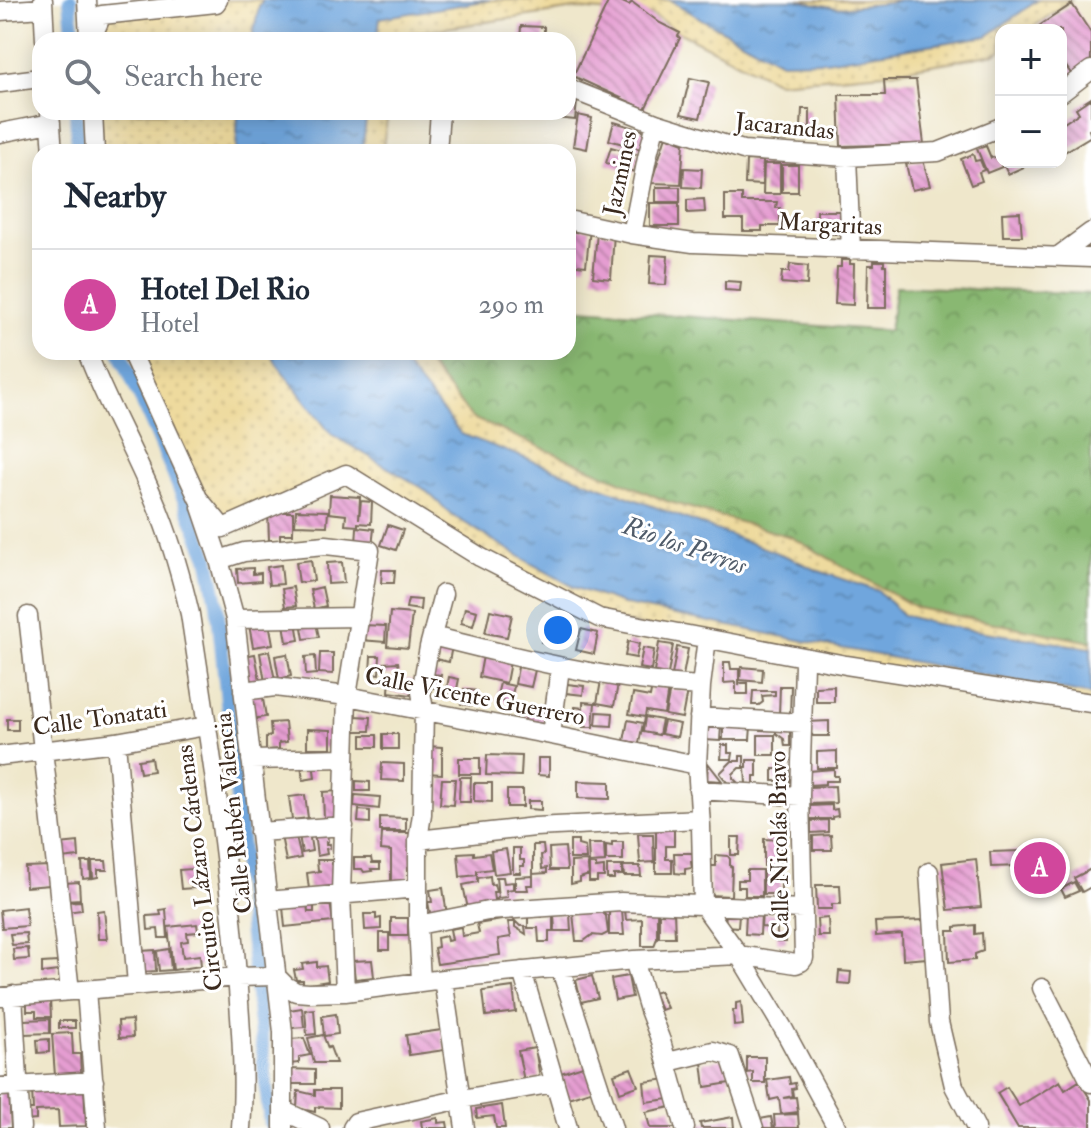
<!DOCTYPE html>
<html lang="en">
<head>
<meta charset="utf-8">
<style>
  :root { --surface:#fff; --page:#f6f6f7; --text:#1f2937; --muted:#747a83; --line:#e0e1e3; --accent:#d1495b }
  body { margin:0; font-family:"IM FELL Double Pica",serif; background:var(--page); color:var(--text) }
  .controls { position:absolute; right:24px; top:24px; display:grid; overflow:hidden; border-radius:16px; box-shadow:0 4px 20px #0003 }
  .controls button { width:72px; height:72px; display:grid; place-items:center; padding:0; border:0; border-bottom:2px solid var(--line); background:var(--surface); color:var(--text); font:40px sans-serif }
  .you { position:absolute; left:558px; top:630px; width:28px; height:28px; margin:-20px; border:6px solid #fff; border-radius:50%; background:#1a73e8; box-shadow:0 0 0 12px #1a73e833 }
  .badge { display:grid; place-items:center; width:52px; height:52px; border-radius:50%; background:var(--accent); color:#fff; font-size:26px; font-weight:700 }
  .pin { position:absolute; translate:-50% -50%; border:4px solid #fff; box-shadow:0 2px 8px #0006 }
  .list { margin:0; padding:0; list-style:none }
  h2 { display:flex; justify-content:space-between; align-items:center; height:104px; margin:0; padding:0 32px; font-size:34px }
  h2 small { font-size:26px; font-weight:400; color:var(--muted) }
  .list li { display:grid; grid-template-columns:52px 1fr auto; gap:24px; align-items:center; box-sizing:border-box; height:112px; padding:0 32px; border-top:2px solid var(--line) }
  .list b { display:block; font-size:30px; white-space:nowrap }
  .list p { margin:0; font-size:26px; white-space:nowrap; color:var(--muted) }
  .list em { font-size:26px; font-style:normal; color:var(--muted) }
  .icon { flex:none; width:44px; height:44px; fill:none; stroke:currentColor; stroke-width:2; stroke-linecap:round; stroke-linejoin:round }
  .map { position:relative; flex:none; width:1091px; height:1128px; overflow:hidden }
  .search { position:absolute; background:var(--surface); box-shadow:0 4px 20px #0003; left:32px; top:32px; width:544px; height:88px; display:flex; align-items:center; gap:20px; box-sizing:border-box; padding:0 28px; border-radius:24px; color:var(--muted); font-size:30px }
  .panel { position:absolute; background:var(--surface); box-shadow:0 4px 20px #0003; left:32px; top:144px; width:544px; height:216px; border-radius:24px }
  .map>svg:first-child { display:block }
  .forest { fill:url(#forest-crowns); stroke:#627148; stroke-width:2 }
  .sand { fill:url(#sand-dots); stroke:#94825e; stroke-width:2 }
  .water { fill:url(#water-ripples); stroke:#55687e; stroke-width:2 }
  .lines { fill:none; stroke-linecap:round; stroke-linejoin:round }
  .stream { stroke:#6fa6dd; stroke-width:4 }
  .canal { stroke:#6fa6dd; stroke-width:14 }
  .building { fill:url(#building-back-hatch) }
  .minor-casing { stroke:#7a6c5b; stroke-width:21 }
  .minor { stroke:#fff; stroke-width:18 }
  .labels { text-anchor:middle; stroke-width:6; stroke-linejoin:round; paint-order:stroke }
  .street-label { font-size:24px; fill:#3b2a1e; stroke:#fff }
  .water-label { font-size:26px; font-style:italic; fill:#505c6a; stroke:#fff }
</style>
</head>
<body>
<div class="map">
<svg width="1091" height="1128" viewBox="0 0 1091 1128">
  <defs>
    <pattern id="forest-crowns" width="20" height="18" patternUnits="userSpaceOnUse" patternTransform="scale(2)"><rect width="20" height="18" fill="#89b872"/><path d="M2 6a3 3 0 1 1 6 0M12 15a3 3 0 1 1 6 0" fill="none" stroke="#71965d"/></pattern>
    <pattern id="sand-dots" width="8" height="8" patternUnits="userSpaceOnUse" patternTransform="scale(2)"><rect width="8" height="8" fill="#eeda9e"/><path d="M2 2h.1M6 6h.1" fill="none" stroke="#cdbb88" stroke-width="1.8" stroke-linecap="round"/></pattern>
    <pattern id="water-ripples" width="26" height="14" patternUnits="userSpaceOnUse" patternTransform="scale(2)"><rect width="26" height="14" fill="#6fa6dd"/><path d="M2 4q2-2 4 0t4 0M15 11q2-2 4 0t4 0" fill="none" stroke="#5c87b3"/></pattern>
    <pattern id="building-back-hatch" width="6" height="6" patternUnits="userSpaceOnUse" patternTransform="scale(2)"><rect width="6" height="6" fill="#e59dd1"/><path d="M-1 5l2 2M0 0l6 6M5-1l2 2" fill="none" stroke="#bb80a9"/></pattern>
  </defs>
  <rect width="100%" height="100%" fill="#fff"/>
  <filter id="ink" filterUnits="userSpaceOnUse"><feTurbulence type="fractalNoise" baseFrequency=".0125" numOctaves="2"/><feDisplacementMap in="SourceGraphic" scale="16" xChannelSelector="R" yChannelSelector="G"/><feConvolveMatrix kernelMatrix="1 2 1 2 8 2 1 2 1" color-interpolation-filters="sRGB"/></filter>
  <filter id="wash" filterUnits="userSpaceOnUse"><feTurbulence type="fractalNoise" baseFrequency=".006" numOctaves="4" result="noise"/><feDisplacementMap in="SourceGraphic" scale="32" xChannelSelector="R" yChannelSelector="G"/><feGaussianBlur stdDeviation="1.8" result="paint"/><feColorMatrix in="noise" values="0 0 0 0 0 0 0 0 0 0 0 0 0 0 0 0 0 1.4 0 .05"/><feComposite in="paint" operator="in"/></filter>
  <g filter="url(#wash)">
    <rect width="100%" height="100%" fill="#efe7cb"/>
    <path class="forest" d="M896,286L1091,294V642L917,608L791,537L666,501L472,418L418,352H568V308L889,331Z"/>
    <path class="sand" d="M218,0H1071L1029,30H1001V50L995,54L884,73L778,82L680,33L653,15L575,9L399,35L398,40H91L102,15Z
      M93,112H388L382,152H95Z
      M131,352H418L472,418L666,501L791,537L917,608L1091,642V703L599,618L346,474L223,528Z"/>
    <path class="water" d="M263,0H490L380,18L377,40H252L259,6Z
      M670,0H797L837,8L889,3L899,0H1038L987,36L826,61L781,62L703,20Z
      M238,112H367L362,152H236Z
      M271,352H394L461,434L788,557L819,571L878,591L903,615L931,623L965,629L1091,648V695L819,644L626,605L576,588L532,564L452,515L424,489L331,434L276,363Z"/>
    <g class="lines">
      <path class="stream" d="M269,1128L270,1123"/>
      <path class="canal" d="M70,0L74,40
        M76,112L78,152
        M120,352L158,437L208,557L217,603L270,1123"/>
    </g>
    <g id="blocks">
      <path class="building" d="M609,0H618L629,5L632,2L660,23L680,33L678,36L680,38L645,109L573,76Z
        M1072,4L1091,33V66L1074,78L1061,59V30H1042L1039,26Z
        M521,26L544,27V40H520Z
        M690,78L709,82L700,118L681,114Z
        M884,80H916L924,144L841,146L839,95H885Z
        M1091,98V129L1089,130L1091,136L1063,153L1061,150V125L1079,113L1076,108Z
        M568,101L577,102L575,120L556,118V112H568Z
        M802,109H810V127H801Z
        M578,115L592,118L587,149L573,146Z
        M614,122L649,132L644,150L609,140Z
        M666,136L684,143L681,184L651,183Z
        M986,146L991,158L998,156L1002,167L987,173L977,149Z
        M611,147L639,155L634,172L606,163Z
        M973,154L975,161L980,160L984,170L979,172L982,181L971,185L961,159Z
        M746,160L763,161L762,185L745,184Z
        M923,160L930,186L912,190L906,164Z
        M1002,162H1022L1024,167L1008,174Z
        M764,164H780V194H763Z
        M782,165H798V192H782Z
        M684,168L702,169L701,188L683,187Z
        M656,187H680V202H656Z
        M725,195H742V202H777L776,208H780V226H762V231H743V219H725Z
        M704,199L705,212L687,213V200Z
        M650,203H679V226H650Z
        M817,211H842V234H817Z
        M1020,212L1022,236H1003L1002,213Z
        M576,228L590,229L586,266L568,264V231L576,232Z
        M597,232L614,233L611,279L593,277Z
        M651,255L668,256L666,285L649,284Z
        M841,260H850V264H854L853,305L835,304L837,267H841Z
        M874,261H884V265H886V308H867L868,265H874Z
        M790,264L808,266L807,285L781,283L782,272H789Z
        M725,281L741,282L740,291L725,290Z
        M330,495L360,497L359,519L361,501L372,502L371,524L358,523V526L345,525L346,515L329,513Z
        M296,510L328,511L327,526L295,525Z
        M268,512H293V534H280V540H269Z
        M388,525L403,530L396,550L381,545Z
        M357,527L374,529L372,546L356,545Z
        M311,560L314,581L299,583L296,562Z
        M342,562L344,583L328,584L327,563Z
        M281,565L283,584L269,585L267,567Z
        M253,568V574L261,573V581L238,583L237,569Z
        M382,570H395L394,583H381Z
        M293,587L296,606L285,607L282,589Z
        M322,587L326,606L314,609L310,590Z
        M408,599L421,600L420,610L406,608Z
        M465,608L477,611L473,626L461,623Z
        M490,610L512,615L507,637L485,633Z
        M390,612L412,614L408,648L387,646Z
        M315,619L319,637L304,639L301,622Z
        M269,622L273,644L253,647L249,625Z
        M296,622L299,640L287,642L284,624Z
        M545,624L561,627L557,645L541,642Z
        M362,625L386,626L385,642L361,640Z
        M581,629L598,633L594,654L576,650Z
        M628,641L639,644L636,658L625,656Z
        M434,643L452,646L449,662L431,658Z
        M659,643L673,645L668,674L654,672Z
        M677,647L688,649L683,676L672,675Z
        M643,648L654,650L651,670L639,668Z
        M269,651L275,680L265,682L260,653Z
        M320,653H333V674L319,673Z
        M255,654L260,680L249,681L244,656Z
        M287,654L291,676L279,679L275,656Z
        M315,656L316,674L306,675L305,657Z
        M371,656H380L379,674L370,673Z
        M483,656L510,662L506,683L479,677Z
        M398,662L400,674L385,675L384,663Z
        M724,662H730L731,669H739V686L740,683H748V694H736V682L724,683Z
        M518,667L535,670L531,687L515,684Z
        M741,667L763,669L762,682L740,680Z
        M431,674L441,675L439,689L429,687Z
        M449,677L459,679L456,694L446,692Z
        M390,678L412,680L411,695L389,692Z
        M601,681L618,684L614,706L597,703Z
        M500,683L514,686L510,703L496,700Z
        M567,684L584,686L583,695L566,693Z
        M652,686L668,689L664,714L646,711L645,717L629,714L633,694L650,697Z
        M780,686H791L790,716H779Z
        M834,686V702H816V687Z
        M464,689L477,691L475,706L461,704Z
        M670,689L687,691L682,718L665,715Z
        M753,691H775V695L762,696L763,702L759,705H752Z
        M262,693L266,717L251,719L248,695Z
        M583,702L595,703L593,727H583V723L574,722V720L561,718L562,711L575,712V707L583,708Z
        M527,708L545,711L543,724L525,721Z
        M597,712L613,713L612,726L596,725Z
        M355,716L371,717L370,731H355Z
        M645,717L662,720L659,735L643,732Z
        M7,719H18V730H7Z
        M628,720L643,723L639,743L624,741Z
        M664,721L680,724L677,737L661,734Z
        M829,721V736H813L807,729V722Z
        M285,722L287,742L279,743V749L266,750V737L271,736L270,723Z
        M723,725L751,726L750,740H723Z
        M704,726H721L720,741L704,740Z
        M307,729L331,730V748H307Z
        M776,729H790V746H785L784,739L776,733Z
        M383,734H398V749H383Z
        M362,735H377V747H362Z
        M758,735H775V755H758Z
        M722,745H728V753H733L732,759H721Z
        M427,746L442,747V774L426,773Z
        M837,751V768H817V752Z
        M487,755L522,756L521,776L486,775Z
        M740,756H744V768H739L733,774V778L739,784L729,785L720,773L732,761H740Z
        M151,758L153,771L140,773L138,760Z
        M459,758H480V774H459Z
        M538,758H549V776L538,775Z
        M747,760H757V776H754V784H746L745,767H747Z
        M313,762L315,778L303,780L301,764Z
        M382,763L404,764V781L381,780Z
        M708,763L722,781L707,780Z
        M773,769H789V781H773Z
        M834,769V776H838V781H825V784L808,785V771Z
        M460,777H471L470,802H459Z
        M442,779H455L453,805L440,804Z
        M356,781L370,782V791H356Z
        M578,781L610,782V799L578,798Z
        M474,783H492V802L474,801Z
        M835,786L836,803L809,804L808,787Z
        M507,790H523V807H507Z
        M338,791L339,820H324L323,792Z
        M305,795L308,818L292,820L289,797Z
        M355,795L380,797L379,809L354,806Z
        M528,801H541V810L528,809Z
        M832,805V810L837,809L838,816L832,817V819H810V806Z
        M359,810L370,811V823L358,822Z
        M380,817L406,818V831H380Z
        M828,820V832L811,833V821Z
        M656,830H674V846H666V859H672V873H656Z
        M309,832L312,851L302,853L299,835Z
        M327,832L328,842H326V845L330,844V848L326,849L327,854L317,856L314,833Z
        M295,833L301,858L286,861L281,836Z
        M382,833H413L412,867H408V883H391V851L381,850Z
        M638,834H653L654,862L640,863Z
        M831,835L832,850H813V836Z
        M731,837H740L739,855H731Z
        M764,839L781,840L780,867L764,866Z
        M570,841H578V845L585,847L586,859H570Z
        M78,842L79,857L61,859L60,844Z
        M612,842H623V860H606V845L612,846Z
        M588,844H604L605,862L589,863Z
        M533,845H543L544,854L541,855L542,869L547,868V873L533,874Z
        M565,847L567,870H550L549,848Z
        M513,848H520V860H524V866H520L521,873H513Z
        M506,849L510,872L494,874L491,851Z
        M1021,851V866L991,867L990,852Z
        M474,852V855L489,853L492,869L477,871V875L460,877L458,853Z
        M674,853H694V862H691L692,868L685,869V874L675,873Z
        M716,855L728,856L730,859V866L732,867L731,896L710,895V866H716Z
        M354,858H371L372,863H380V869H371L372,871L364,872L362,869H354Z
        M976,859L981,907L948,910L942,863Z
        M317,860H332V864H336L337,887L309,889L307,873L321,871L318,870Z
        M92,861H106L107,870H98V877L93,878Z
        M587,861L589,875L580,878V882L571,884V862Z
        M82,862H90L91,878L83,879Z
        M589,864H596V868L604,867V877H597V882H589Z
        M49,866L50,885L26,887L25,867Z
        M607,866H622V875H614V879H607Z
        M623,866H640L641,876H624Z
        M192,869L194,888L181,889L179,870Z
        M1091,869V887L1082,892L1074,878Z
        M747,870H762V896H745V887H738V880H747Z
        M763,872H781V894H763Z
        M490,876L491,885L494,884L496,892H493L494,900L497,899L498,903L468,909L463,885L478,882V878Z
        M533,876V885H527L528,890H515V877Z
        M496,877H503L504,883L513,882V889L506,890L507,897L498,898Z
        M79,882L80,899L65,900L64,883Z
        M1074,882L1079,891L1065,897L1061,889Z
        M816,885H840L841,904H832V909H817Z
        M443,888L447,915L431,918L428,902H432L430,890Z
        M81,901L82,910L66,912L65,902Z
        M330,902L333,922L285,927L283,907L307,904L308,912H314V904Z
        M657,906V938L654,946H642V919L626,920L625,909Z
        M25,907L27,926L2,928L0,910Z
        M166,909L168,938H159L158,929L148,930L147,916L161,915L160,910Z
        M104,910L107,939H98L97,911Z
        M600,910L606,916L608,933L602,936L592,935L584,941H576L573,913Z
        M659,910H674L675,937H659Z
        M609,911H622L624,935H609Z
        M726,913L739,914L738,927L725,926Z
        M746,913H761L760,935L745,934Z
        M762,913H775V928L761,927Z
        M364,914H376V919L381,918V929L365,930Z
        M542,914H553V931H549V942H539L538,928H528V917H542Z
        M570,914L571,931H555L554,915Z
        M391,918H408V936H391Z
        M828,918L829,936H818L817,919Z
        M508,919H513L520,926H525L526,934L515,927V922H508L511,937L498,939L500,955L437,964L434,948L438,947L437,938L446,936L447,941L452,940L450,929L461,927L462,936L479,933L477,924Z
        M925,920L927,958L903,960L902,934L876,936L875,922Z
        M197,924L198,932L187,933L188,941L181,942L183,957L200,955L201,966L173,970L168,927Z
        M975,925V934L982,933L983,951L975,954V960L949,962L948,931H955V927Z
        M777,926L786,927V942H777Z
        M26,933L27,944L12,945L10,934Z
        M380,933H389V950H380Z
        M28,948L29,959L14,960L13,949Z
        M169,949L171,970L159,971L157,951Z
        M155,950L156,971L142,972L141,951Z
        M372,960L374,977L355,979L353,961Z
        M57,962L58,971L42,973V963Z
        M317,962V967L326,966L328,981L303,985V980H296L294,970L303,969L302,964Z
        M839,971L851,972L850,984L838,983Z
        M592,976L598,998L581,1002L576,980Z
        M628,976L632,997L615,1000L611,979Z
        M513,987L516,1012L486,1016L483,991Z
        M659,991L667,1008L661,1010L653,993Z
        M50,999L51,1017H36V1011H27V1000Z
        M741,1002L743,1025L734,1026L733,1010H736V1003Z
        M302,1008L304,1027L291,1028L289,1010Z
        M314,1009L316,1034L307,1035L305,1010Z
        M336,1014L338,1034L324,1036L322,1016Z
        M50,1019V1033L24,1034V1020Z
        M132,1020L133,1037L119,1038L118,1021Z
        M59,1021H75V1028H59Z
        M442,1030L445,1050L409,1055L406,1035Z
        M72,1033L73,1054H80L81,1074L55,1076L52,1034Z
        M323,1035L328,1048L330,1047L336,1063H314L308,1038Z
        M304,1038L310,1055L299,1057V1063L290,1064V1039Z
        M49,1039V1052L38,1053L37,1040Z
        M535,1048L540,1078L524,1081L518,1051Z
        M747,1057H765V1083H753V1072L747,1073Z
        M726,1059L730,1083L705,1087L702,1062Z
        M586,1065L593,1090L568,1098L561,1073Z
        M631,1068L638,1086L620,1092L614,1074Z
        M289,1069L315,1070V1084H289Z
        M789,1077L790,1084L795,1083L796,1088L792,1089L793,1096L783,1098L796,1097L798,1112L781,1114L779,1098L770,1100L767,1080Z
        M667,1079L670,1099L646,1102L644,1082Z
        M1060,1081L1065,1090L1079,1081L1091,1100V1128H1018L997,1093L1007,1087L1019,1106Z
        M84,1087L86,1126L59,1127L58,1110L36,1111V1120L26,1121V1110H33L32,1090Z
        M315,1090H339V1108L315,1107V1112L297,1108L298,1091L315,1095Z
        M9,1092L11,1128H0V1093Z
        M502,1105L505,1128H496L494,1116L477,1118L476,1109Z
        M671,1107L676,1128H650L646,1112Z
        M798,1114L799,1128H775L774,1115Z
        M733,1117L734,1128H701L700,1123Z
        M771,1117L773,1128H761L760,1119Z
        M438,1118V1123L447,1122L448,1128H422L421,1121Z"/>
    </g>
  </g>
  <g filter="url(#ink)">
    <use href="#blocks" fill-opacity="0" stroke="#7a6c5b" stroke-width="2"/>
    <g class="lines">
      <g class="minor-casing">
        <path id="minor" d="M43,0L45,40
          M87,0L89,37
          M0,11L43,8
          M91,40L102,15L216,3L218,0
          M0,83L40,78
          M568,88L656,123L743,150L847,157L938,152L1001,127
          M1061,93L1091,70
          M50,112L53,152
          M93,112L95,152
          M0,133L51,123
          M437,152L440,112
          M847,157L851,250
          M568,220L632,234L693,243L1091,258
          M632,234L647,158L656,123
          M1057,257L1091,232
          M87,352C108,408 139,459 160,514C173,547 182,580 190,614C208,734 228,855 237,976C241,1027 245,1077 241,1128
          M131,352L198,498L223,528L346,474L480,557L599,618L846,665L1091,703
          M201,507L219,560L235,619L283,1032V1128
          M219,560L244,552L326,545L370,550L347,696L341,894L345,992
          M28,616L70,991
          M235,619L360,617
          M432,636C520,658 609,681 701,686L697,765L701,826L703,905L739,955L796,964L801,962L804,958L800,796L804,664
          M701,686L706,646
          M243,691L275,687L347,696L551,735L697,765
          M699,717L802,723
          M551,735L560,668
          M116,742L137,984
          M0,756L116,742L206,726
          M251,760L345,758
          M698,790L800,796
          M259,832L344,826
          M418,840L535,827L700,819
          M929,872L939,1022L954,1086L976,1128
          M267,901L418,888
          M418,925L488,911L621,902L803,909
          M634,960L649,1010L661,1041L685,1128
          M560,967L613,1128
          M522,971L568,1128
          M443,979L634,960L739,955L783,1028L837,1128
          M421,981L418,925V840L422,814L424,710L421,692L429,647L443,594
          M1042,988L1091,1083
          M86,990L97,1128
          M13,995L21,1128
          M0,997L237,977L276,976L286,986L296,992L309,993L345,992L443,979L465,1128
          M668,1062L713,1051L730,1056L754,1128
          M0,1087L94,1081
          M284,1111L320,1128
          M352,1128L356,1122L462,1099L555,1083"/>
      </g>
      <use href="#minor" class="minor"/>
    </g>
  </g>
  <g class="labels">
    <g class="street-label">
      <text transform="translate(785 126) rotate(6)" y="8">Jacarandas</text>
      <text transform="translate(620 173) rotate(-78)" y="8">Jazmines</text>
      <text transform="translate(830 224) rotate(3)" y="8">Margaritas</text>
      <text transform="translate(475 696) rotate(11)" y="8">Calle Vicente Guerrero</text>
      <text transform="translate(100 718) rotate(-8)" y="8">Calle Tonatati</text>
      <text transform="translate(233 813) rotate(-96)" y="8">Calle Rubén Valencia</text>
      <text transform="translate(779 845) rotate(-91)" y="8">Calle Nicolás Bravo</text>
      <text transform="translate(199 868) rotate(-97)" y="8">Circuito Lázaro Cárdenas</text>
    </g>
    <g class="water-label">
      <text transform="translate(685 545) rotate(19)" y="9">Rio los Perros</text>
    </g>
  </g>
</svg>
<div class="controls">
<button>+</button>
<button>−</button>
</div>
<div class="you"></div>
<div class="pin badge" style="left:1040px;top:868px;background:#d1479c">A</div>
<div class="search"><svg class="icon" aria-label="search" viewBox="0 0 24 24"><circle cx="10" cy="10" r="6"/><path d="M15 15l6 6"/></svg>Search here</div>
<section class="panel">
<h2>Nearby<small></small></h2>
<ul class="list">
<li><span class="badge" style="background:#d1479c">A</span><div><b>Hotel Del Rio</b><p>Hotel</p></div><em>290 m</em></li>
</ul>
</section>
</div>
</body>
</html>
